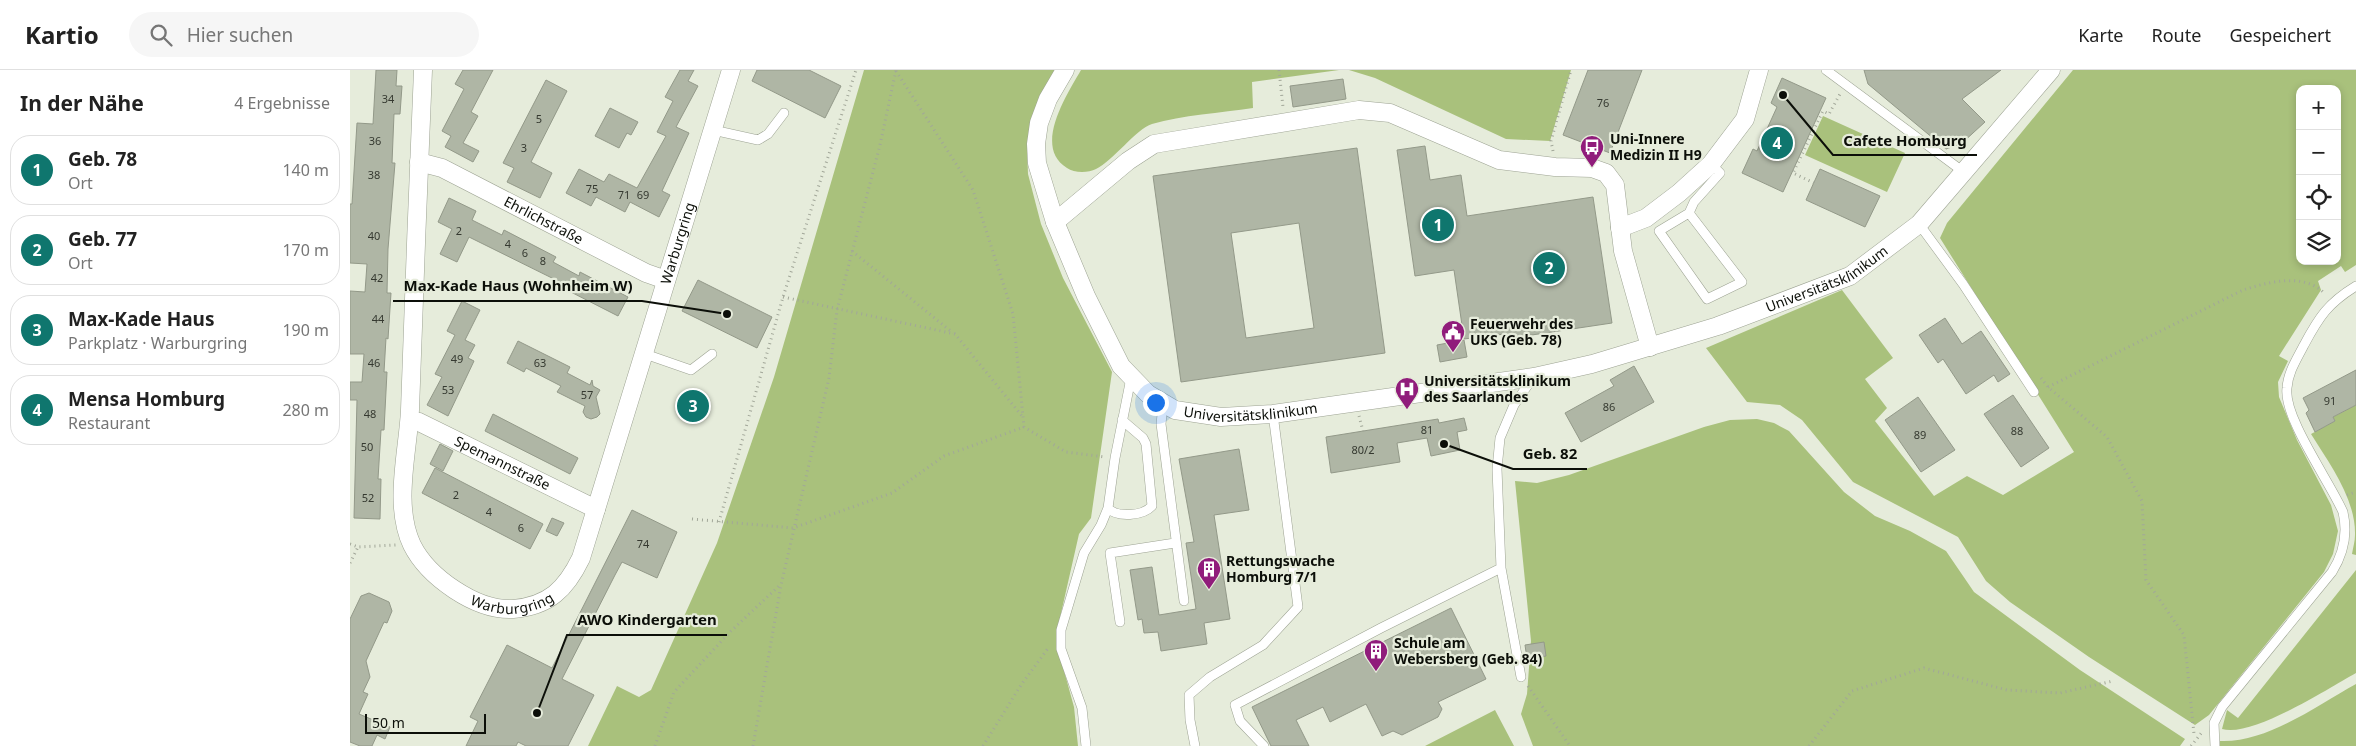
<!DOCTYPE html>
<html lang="de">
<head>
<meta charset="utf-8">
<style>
  :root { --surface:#fff; --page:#f6f6f6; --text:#222; --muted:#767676; --line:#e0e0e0; --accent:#0f766e }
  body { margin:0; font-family:"Noto Sans",sans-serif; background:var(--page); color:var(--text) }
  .controls { position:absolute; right:15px; top:15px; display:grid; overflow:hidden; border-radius:10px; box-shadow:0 2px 8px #0003 }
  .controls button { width:45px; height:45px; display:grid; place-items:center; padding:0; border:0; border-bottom:1px solid var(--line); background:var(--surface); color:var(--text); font:25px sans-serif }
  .scale { position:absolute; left:15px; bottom:12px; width:121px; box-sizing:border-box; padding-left:5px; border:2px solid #0c0f09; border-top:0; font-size:14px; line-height:18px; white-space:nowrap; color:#0c0f09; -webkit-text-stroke:4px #e6ecdb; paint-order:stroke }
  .you { position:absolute; left:805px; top:332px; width:18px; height:18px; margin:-12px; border:4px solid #fff; border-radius:50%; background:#1a73e8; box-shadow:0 0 0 8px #1a73e833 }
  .badge { display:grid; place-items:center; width:32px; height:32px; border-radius:50%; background:var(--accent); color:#fff; font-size:16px; font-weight:700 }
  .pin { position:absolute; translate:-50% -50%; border:2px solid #fff; box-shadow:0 1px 5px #0006 }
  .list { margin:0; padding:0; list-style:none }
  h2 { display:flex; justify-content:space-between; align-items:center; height:65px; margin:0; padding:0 20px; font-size:21px }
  h2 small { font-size:16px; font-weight:400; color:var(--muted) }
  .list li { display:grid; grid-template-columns:32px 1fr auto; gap:15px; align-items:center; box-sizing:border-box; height:70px; margin:0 10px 10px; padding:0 10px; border:1px solid var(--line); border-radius:20px }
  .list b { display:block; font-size:19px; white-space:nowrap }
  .list p { margin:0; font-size:16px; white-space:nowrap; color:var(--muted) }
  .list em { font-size:16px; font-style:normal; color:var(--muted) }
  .icon { flex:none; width:28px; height:28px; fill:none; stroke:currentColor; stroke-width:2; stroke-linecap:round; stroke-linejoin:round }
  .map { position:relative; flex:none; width:2006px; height:676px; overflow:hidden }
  header { display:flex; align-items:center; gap:30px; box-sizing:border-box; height:70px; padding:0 25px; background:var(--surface); border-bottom:1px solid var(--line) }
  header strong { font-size:24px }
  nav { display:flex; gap:28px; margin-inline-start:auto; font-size:18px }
  .search { width:350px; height:45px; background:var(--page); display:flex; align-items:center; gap:12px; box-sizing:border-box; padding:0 18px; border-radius:28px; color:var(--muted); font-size:19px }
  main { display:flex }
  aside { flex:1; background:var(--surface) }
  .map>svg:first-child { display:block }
  .green { fill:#a9c17c; fill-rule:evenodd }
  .building { fill:#afb6a5; stroke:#939989; fill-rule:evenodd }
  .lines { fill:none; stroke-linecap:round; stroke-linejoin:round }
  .lane-casing { stroke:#9da393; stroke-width:10 }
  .street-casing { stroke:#9da393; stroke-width:19 }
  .path { stroke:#a2a799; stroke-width:3; stroke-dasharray:1 4; stroke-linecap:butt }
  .lane { stroke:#fff; stroke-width:9 }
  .street { stroke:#fff; stroke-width:18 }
  .labels { text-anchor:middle; stroke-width:4.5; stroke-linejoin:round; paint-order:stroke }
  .number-label { font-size:11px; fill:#353930 }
  .poi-label { font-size:14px; font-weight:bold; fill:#0c0f09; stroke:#e6ecdb; text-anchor:start }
  .street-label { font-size:14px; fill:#0c0f09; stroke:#e6ecdb }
  .leader { fill:none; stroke:#0c0f09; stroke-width:2 }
  .callout-dot { fill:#0c0f09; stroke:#e6ecdb; stroke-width:2 }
  .callout-label { font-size:15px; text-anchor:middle; font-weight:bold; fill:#0c0f09; stroke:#e6ecdb; stroke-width:4.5; stroke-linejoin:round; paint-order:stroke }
</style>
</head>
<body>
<header>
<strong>Kartio</strong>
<div class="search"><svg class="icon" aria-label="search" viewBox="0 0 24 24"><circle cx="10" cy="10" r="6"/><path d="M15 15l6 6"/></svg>Hier suchen</div>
<nav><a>Karte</a><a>Route</a><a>Gespeichert</a></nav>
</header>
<main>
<aside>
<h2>In der Nähe<small>4 Ergebnisse</small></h2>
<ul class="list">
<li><span class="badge">1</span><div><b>Geb. 78</b><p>Ort</p></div><em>140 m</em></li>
<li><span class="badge">2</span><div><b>Geb. 77</b><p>Ort</p></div><em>170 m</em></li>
<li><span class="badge">3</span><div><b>Max-Kade Haus</b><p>Parkplatz · Warburgring</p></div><em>190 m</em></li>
<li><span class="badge">4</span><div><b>Mensa Homburg</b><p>Restaurant</p></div><em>280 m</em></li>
</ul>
</aside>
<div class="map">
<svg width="2006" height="676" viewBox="0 0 2006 676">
  <rect width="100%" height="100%" fill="#e6ecdb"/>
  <path class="green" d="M514,0H706L680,58L677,77L678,104L691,154L713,208L762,302L741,448L729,464L709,552L708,579L724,637L728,676H238L267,616L289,627L301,620L367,473L424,307Z
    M731,0H989L902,12L903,38C871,43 832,45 802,54C786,59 763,91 746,99C738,103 724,103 717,98C682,77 718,23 731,0Z
    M999,0H1221L1200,71L1156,69L1025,8Z
    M1723,0H2006V195L1995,202L1991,196L1968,211L1971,220L1929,286L1938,291L1928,312L1929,327L1947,370L1981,435L1988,461L1983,484L1974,502L1859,645L1845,655L1739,587L1660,532L1636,511L1608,467L1503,412L1452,350L1430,335L1397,332L1356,278L1492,220L1543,288L1515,309L1537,338L1525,351L1584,426L1617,406L1653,425L1724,382L1590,168L1597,153ZM1950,19H1987V191H1950Z
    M1473,46L1555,83L1537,122L1455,85Z
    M2006,335V485L2002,484C2003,478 2005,471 2005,465C2006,429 1979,393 1961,364L1985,351L1983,347Z
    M1407,349L1424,353L1439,361L1494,422L1525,446L1560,461L1596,481L1624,522L1730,600L1835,669L1830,676H1183L1171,644L1177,624L1181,571L1165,411L1187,413L1219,405L1354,357L1380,350Z
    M2006,500V603C1977,619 1902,668 1872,659L1877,640L1888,648Z
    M2006,614V676H1870V671C1917,673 1966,636 2006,614Z
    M1145,640L1164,676H1075Z"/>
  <path class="building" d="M26,0H47L46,16H52L50,44H44L42,93H45L38,179L37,223H41L38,269L36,268L34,302H37L34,360H31L28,409H31L30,449L4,448L7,330H0V312H12L14,284H0V221L15,222L17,194L0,193V134H2L7,53L23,54Z
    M113,0H143L121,42L128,46L113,73L129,81L123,92L95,77L101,66L92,61L114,19L105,14Z
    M330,0H344L338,11L348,16L326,57L339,63L312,121L320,125L309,147L280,132L275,142L246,127L241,136L216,123L229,99L254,112L259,104L287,118L316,66L307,62L323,31L315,27Z
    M407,0H459L491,16L475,48L402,11Z
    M1238,0H1292L1260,83L1213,65Z
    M1514,0H1651L1612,29L1635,52L1611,74L1596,79L1518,14Z
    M1432,8L1476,28L1433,122L1392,103L1403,79L1407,81L1427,37L1421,33Z
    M993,9L996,29L943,37L940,16Z
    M196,10L217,21L181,92L202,103L190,128L157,112L164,98L153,93Z
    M260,38L288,52L281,65L277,63L269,78L245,66Z
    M1075,76L1080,110L1111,105L1117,146L1243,127L1262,253L1155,269V264L1114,269L1104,200L1065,206L1047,80Z
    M1007,78L1035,283L831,312L803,106ZM949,153L964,258L896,268L881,163Z
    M1470,99L1530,126L1515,157L1456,130Z
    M99,128L126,141L122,150L152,165L154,160L206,187L203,192L229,206L230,202L278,227L268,246L213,218L215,214L210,212L119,167L107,192L90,184L102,159L88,152Z
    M348,210L422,247L407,278L332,241Z
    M112,231L130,240L115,270L125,275L118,288L124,291L98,346L77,335L92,307L85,304L105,265L97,261Z
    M1595,248L1612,274L1631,261L1660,304L1648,312L1644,305L1616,324L1593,289L1588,293L1569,265Z
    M1114,270L1117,287L1090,292L1087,275Z
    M168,271L220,297L217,303L240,315L242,310L243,316L250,320L246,327L250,344L247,347L241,349L236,347L233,342L235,336L207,322L211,316L176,298L174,302L157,293Z
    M1284,296L1304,332L1231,372L1215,343L1264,316L1260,310Z
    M2006,300V335L1983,347L1985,351L1965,362L1956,343L1959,340L1953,328Z
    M1663,325L1699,378L1671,397L1634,344Z
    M1568,327L1605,380L1571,402L1535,350Z
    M143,344L228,388L220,404L135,361Z
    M1114,348L1117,360L1107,362L1110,380L1081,386L1077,368L1047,373L1050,392L981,403L976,367L1088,349L1089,353Z
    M90,374L103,381L93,401L80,394Z
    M889,379L899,440L864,445L880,549L854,553L857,574L811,581L808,562L794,563L792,549L788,550L780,500L802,497L809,545L846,539L836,473L844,472L829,389Z
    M85,398L193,454L180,479L72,423Z
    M282,440L327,462L307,508L272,492L265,505L212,609L244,625L218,676H176L168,672L166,676H116L128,651L120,647L157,575L202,598Z
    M202,448L214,453L207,466L196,461Z
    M19,523L39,532L42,541L37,553L34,552L16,591L20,607L13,622L18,624L9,644L40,657L35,669L27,665L22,676H10L0,672V549L11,526Z
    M1101,538L1136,609L1088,632L1092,639L1088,647L1052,665L1043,661L1032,666L1016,634L980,652L973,637L946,650L959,676H921L902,637Z
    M1194,572L1196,586L1177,589L1175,575Z"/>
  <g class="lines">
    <g class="lane-casing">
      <path id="lane" d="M1476,0L1615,103
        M363,60L408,70L418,64L434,43
        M1339,143L1309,161L1357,229L1392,212L1339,143L1344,132L1370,103L1361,94
        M1569,154L1613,214L1684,322
        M295,284L341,300L362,284
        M813,335L811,354L834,531
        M758,438C767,448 793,446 802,436L796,374L793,368L772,350
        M770,552L760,483L825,473
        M1171,607L1151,498L1147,399L1150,368L1164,335L1182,309
        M736,676L732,638L711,579V560L734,483L751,455L758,438L765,388L781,308
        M845,676L840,650L839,625L860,607L913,575L948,537L923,344
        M914,676L890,651L885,635L1031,558L1151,498
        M1865,676L1864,653L1872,637L1982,502C1994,483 1998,464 1993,442C1980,412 1933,347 1937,318C1938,302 1947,289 1954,275C1969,247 1978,233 2006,216"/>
    </g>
    <g class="street-casing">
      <g id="street">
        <path id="s1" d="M73,0C68,113 64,227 60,340C58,382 43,435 62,475C78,507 126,541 163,539C199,536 216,519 231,488L381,0"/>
        <path id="s2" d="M715,0L698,29L689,53L686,74L687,93L705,152L736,226L771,296L798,324L825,340L871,347L923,344L1184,307L1242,294L1368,256L1500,206L1569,154L1701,0"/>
        <path id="s3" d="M69,92L92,98L296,203L316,210"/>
        <path d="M705,152L778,91L804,74L1009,40L1040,43L1149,90L1205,97L1242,98L1256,103L1265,115L1273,181L1300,277"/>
        <path d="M1270,158L1296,148L1329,123L1361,94L1395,49L1409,0"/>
        <path id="s4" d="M60,351L69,352L246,439"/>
      </g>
    </g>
    <path class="path" d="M929,0L933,37
      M546,1L623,120L663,244L674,357L716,382L755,387
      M1203,81L1201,71L1221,0
      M1464,113L1443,103L1473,41L1479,44L1490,24
      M502,181L603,263
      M433,227L605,264L672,346
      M1691,308L1698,317L1757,367L1792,431L1796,510L1834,565L1844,664
      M1698,317L1893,220C1918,212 1955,202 1975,224
      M1009,346L1013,361
      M1997,425L2006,422
      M342,449L443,458L542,423L594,386L674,357
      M369,452L433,227L506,0
      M0,474L8,477L46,475
      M0,493L8,477
      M1178,616L1220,676
      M305,676L324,622L381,561L430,515
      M403,676L431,515L479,308L487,240L530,75L546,0
      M633,676L671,615L699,577
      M1459,676L1502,621L1574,598L1657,620L1710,623L1763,611
      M1841,676L1853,661"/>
    <use href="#lane" class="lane"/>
    <use href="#street" class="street"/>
  </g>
  <defs>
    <g id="bus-pin" transform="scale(1.25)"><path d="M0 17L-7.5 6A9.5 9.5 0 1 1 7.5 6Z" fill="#901c7b" stroke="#e6ecdb"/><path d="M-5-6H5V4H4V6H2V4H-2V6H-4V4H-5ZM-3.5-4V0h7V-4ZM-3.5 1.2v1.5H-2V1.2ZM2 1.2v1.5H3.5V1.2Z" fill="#fff"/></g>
    <g id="civic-pin" transform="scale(1.25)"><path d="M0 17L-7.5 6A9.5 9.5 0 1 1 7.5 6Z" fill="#901c7b" stroke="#e6ecdb"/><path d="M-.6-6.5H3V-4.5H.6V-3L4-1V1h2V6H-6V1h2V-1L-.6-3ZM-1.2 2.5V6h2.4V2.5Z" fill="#fff"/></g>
    <g id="hospital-pin" transform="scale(1.25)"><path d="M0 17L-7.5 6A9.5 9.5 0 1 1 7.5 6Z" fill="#901c7b" stroke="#e6ecdb"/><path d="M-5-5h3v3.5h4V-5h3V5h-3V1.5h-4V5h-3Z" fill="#fff"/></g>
    <g id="building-pin" transform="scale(1.25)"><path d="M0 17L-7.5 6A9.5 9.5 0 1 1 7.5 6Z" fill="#901c7b" stroke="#e6ecdb"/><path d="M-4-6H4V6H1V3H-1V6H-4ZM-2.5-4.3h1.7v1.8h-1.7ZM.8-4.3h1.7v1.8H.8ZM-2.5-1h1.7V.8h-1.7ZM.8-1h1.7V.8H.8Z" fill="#fff"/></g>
  </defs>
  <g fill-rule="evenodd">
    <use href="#bus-pin" x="1242" y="77"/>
    <use href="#civic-pin" x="1103" y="262"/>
    <use href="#hospital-pin" x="1057" y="319"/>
    <use href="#building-pin" x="859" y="499"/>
    <use href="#building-pin" x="1026" y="581"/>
  </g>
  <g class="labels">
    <g class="number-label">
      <text x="38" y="33">34</text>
      <text x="1253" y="37">76</text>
      <text x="189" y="53">5</text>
      <text x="25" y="75">36</text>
      <text x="174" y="82">3</text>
      <text x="24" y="109">38</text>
      <text x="242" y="123">75</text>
      <text x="274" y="129">71</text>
      <text x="293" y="129">69</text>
      <text x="109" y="165">2</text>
      <text x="24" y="170">40</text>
      <text x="158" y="178">4</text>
      <text x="175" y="187">6</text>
      <text x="193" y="195">8</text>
      <text x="27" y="212">42</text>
      <text x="28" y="253">44</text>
      <text x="107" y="293">49</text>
      <text x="24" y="297">46</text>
      <text x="190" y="297">63</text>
      <text x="98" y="324">53</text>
      <text x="237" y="329">57</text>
      <text x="1980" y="335">91</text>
      <text x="1259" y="341">86</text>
      <text x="20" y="348">48</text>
      <text x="1077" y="364">81</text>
      <text x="1667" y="365">88</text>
      <text x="1570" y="369">89</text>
      <text x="17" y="381">50</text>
      <text x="1013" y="384">80/2</text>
      <text x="106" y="429">2</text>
      <text x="18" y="432">52</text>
      <text x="139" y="446">4</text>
      <text x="171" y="462">6</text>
      <text x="293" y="478">74</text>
    </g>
    <g class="poi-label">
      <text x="1260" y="74">Uni-Innere<tspan x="1260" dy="16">Medizin II H9</tspan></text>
      <text x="1120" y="259">Feuerwehr des<tspan x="1120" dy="16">UKS (Geb. 78)</tspan></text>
      <text x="1074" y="316">Universitätsklinikum<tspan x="1074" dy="16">des Saarlandes</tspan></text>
      <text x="876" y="496">Rettungswache<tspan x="876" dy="16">Homburg 7/1</tspan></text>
      <text x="1044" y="578">Schule am<tspan x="1044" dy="16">Webersberg (Geb. 84)</tspan></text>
    </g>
    <g class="street-label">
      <text dy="5" stroke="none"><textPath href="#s3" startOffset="138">Ehrlichstraße</textPath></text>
      <text dy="5" stroke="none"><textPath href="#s1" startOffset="1021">Warburgring</textPath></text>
      <text dy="5" stroke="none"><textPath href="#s2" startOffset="1062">Universitätsklinikum</textPath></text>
      <text dy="5" stroke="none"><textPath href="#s2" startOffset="466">Universitätsklinikum</textPath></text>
      <text dy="5" stroke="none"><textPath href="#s4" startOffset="102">Spemannstraße</textPath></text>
      <text dy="5" stroke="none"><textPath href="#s1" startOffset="601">Warburgring</textPath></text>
    </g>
  </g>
  <path class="leader" d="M1433 25L1483 85H1627M377 244L292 231H43M1094 374L1163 399H1237M187 643L217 565H377"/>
  <g class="callout-dot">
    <circle cx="1433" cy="25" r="5"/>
    <circle cx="377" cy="244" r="5"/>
    <circle cx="1094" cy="374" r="5"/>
    <circle cx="187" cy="643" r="5"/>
  </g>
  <g class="callout-label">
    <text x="1555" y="76">Cafete Homburg</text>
    <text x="168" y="221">Max-Kade Haus (Wohnheim W)</text>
    <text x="1200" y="389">Geb. 82</text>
    <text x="297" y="555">AWO Kindergarten</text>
  </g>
</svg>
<div class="controls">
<button>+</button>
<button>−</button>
<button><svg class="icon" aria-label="locate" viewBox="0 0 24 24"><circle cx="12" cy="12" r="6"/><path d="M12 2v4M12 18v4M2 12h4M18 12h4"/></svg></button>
<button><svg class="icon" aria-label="layers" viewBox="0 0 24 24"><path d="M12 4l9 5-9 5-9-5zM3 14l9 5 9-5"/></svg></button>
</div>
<div class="scale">50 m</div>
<div class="you"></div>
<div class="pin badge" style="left:1088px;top:155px">1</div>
<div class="pin badge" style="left:1199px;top:198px">2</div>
<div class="pin badge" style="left:343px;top:336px">3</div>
<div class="pin badge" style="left:1427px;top:73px">4</div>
</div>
</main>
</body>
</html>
